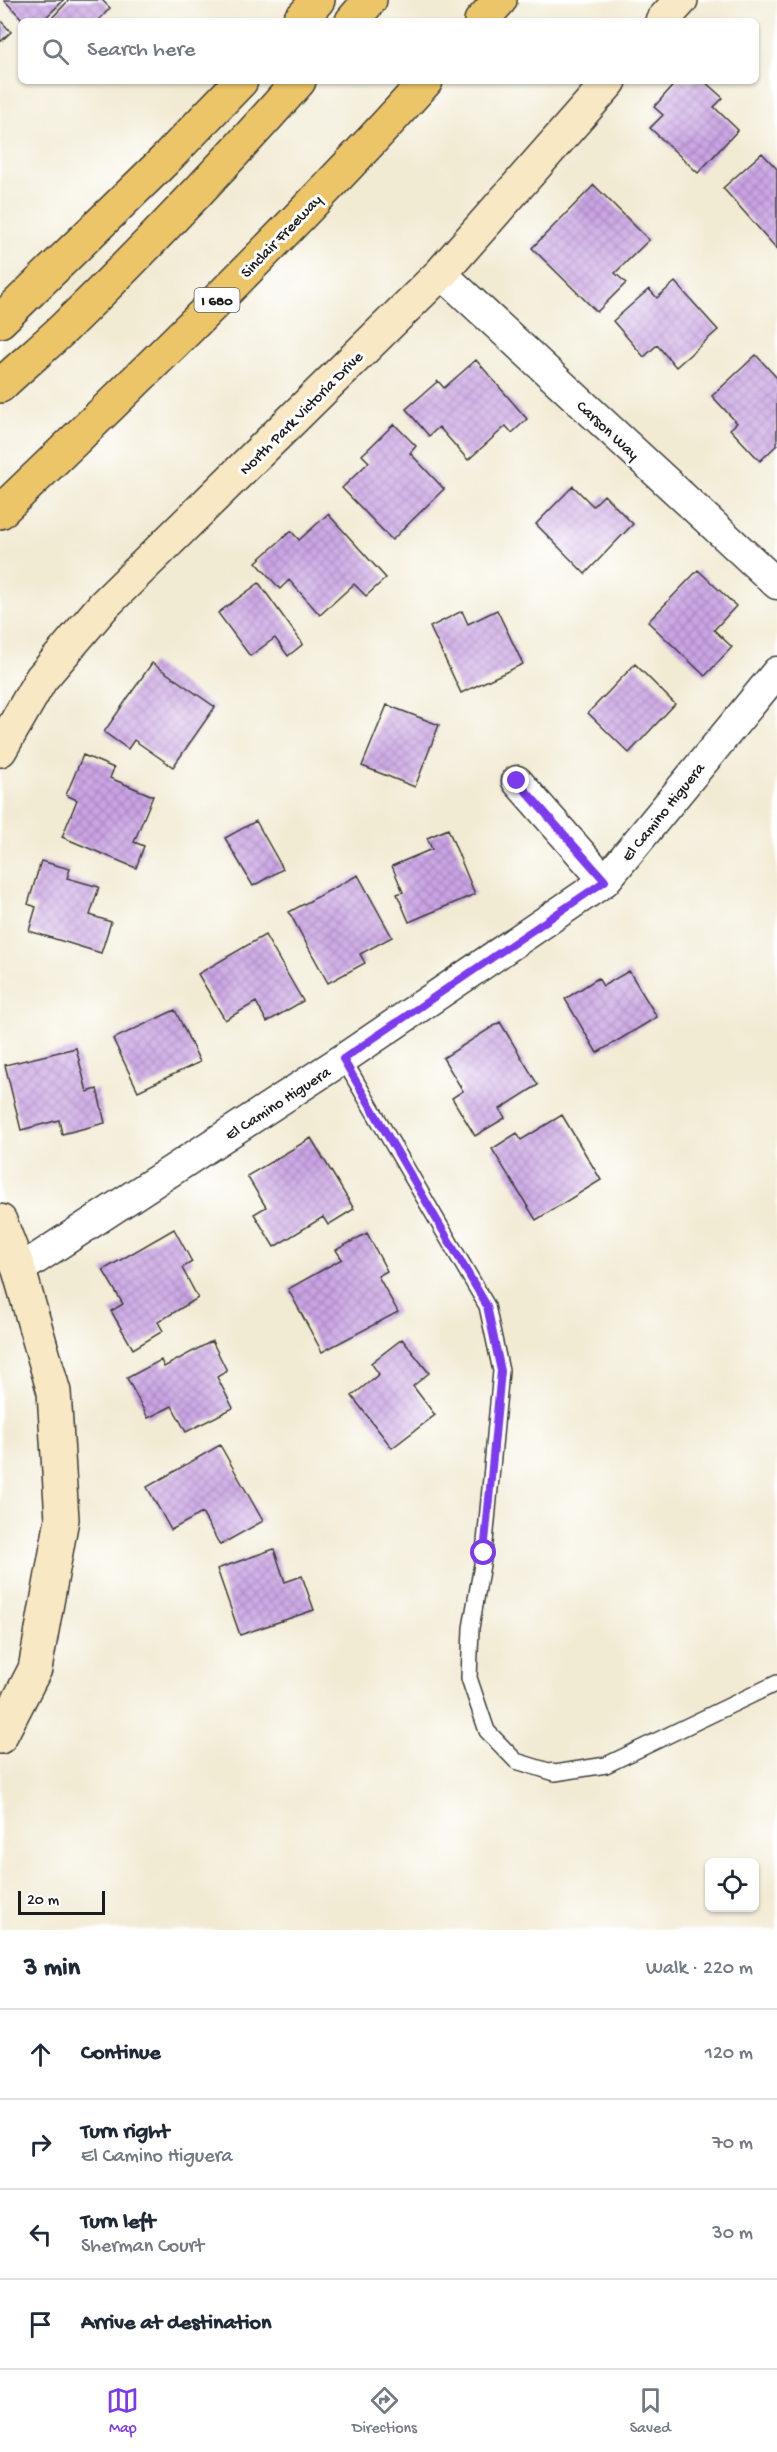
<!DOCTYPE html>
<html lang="en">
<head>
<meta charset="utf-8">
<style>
  :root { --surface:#fff; --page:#f6f6f7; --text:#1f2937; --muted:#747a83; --line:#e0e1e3; --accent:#7c3aed }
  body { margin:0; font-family:"Gochi Hand",sans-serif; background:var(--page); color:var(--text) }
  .controls { position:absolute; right:18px; bottom:18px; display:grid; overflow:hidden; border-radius:9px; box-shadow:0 2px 4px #0004 }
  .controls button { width:54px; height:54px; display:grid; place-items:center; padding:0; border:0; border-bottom:2px solid var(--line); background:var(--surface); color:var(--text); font:30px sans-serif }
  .scale { position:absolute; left:18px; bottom:15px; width:87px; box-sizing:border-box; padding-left:6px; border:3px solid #1c1c1c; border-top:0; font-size:16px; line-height:21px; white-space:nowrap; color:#1c1c1c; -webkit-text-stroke:4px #fff; paint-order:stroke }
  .stop { position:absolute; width:18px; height:18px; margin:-14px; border:4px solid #7c3aed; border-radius:50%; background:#fff }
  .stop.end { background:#7c3aed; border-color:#fff; box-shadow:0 2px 6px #0008 }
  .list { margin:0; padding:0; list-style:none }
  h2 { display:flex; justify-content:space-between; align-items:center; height:78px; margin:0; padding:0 24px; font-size:26px }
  h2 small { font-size:20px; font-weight:400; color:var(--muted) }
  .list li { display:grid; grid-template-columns:39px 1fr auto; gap:18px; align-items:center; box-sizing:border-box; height:90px; padding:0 24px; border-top:2px solid var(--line) }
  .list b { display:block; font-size:22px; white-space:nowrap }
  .list p { margin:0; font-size:20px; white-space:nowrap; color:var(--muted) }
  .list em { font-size:20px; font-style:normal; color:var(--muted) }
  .icon { flex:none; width:33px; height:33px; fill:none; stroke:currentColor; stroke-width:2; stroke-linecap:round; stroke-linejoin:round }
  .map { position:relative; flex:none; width:777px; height:1930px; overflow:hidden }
  .search { position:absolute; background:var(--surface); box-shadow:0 2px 4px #0004; left:18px; right:18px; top:18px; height:66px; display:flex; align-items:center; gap:15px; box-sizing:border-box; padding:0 21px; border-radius:9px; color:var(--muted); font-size:22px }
  .sheet { height:438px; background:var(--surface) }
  nav { display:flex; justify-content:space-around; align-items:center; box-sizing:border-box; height:84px; border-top:2px solid var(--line); background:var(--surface); font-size:16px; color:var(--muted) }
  nav a { display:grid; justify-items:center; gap:3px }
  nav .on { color:var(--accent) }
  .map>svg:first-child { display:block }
  .building { fill:url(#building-cross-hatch) }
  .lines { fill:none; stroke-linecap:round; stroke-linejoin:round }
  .lane-casing { stroke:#3c3b38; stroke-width:18 }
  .street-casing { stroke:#3c3b38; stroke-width:33 }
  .secondary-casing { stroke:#3c3b38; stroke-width:36 }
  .highway-casing { stroke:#3c3b38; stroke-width:36 }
  .lane { stroke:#fff; stroke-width:15 }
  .street { stroke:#fff; stroke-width:30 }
  .secondary { stroke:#f8e8c3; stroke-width:33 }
  .highway { stroke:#edc569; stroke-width:33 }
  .route { stroke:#7c3aed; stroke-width:8 }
  .labels { text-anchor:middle; stroke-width:6; stroke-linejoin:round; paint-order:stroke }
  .shield { fill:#fff; stroke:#606060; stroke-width:1.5 }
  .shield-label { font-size:15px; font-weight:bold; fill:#1c1c1c }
  .street-label { font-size:16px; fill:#1c1c1c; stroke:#fff }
</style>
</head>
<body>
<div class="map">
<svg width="777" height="1930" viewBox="0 0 777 1930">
  <defs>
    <pattern id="building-cross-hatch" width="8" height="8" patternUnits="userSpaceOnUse" patternTransform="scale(1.5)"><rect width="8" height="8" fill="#cba4e5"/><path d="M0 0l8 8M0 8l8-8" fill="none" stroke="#a485b9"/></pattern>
  </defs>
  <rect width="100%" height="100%" fill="#fff"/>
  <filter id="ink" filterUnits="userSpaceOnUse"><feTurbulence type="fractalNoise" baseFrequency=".0167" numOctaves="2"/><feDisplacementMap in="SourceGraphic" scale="12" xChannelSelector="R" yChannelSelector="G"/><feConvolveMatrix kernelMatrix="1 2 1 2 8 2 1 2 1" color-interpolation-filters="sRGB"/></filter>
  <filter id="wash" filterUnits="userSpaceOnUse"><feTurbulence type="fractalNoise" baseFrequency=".008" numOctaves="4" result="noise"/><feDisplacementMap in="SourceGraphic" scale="24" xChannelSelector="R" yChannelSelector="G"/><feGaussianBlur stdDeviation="1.35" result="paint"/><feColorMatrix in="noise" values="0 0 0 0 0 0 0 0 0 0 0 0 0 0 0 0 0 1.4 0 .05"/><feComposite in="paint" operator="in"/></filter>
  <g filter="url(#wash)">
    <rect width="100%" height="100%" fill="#f2ebd4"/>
    <g id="blocks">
      <path class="building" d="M4,0H64L42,21H24Z
        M69,0H102L110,8L98,21H55L52,18Z
        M0,20L11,32L0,42Z
        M677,81H704L723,98L714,107L738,130L698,173L650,128L663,115L654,107Z
        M762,153L777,169V249L723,188Z
        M594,185L649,240L615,273L626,283L597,312L532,248Z
        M675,282L718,330L676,367L657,345L644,357L613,321L649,289L657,298Z
        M756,355L777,378V445L760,461L730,429L737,423L712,396Z
        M476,360L527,419L512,433L506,426L468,460L439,427L429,436L406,409L438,381L444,388Z
        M394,424L416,446L410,453L444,489L392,540L342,488L369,462L362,455Z
        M573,486L593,506L604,495L633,524L585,574L536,524Z
        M328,514L386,578L366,596L354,584L320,615L289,580L280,589L256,562L291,531L299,540Z
        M698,570L736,606L714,630L732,647L705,676L648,622Z
        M259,583L303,644L288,656L275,638L250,656L218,613Z
        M497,610L523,664L461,693L430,627L462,611L468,624Z
        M152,663L215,707L173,767L134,740L128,749L104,732Z
        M635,664L675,704L629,753L588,713Z
        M387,705L439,725L415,787L362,766Z
        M83,755L114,768L110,778L153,796L134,842L144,846L136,868L62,837L77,800L66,795Z
        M256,821L283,869L253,886L225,838Z
        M448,829L475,894L409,922L397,894L403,892L392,866L432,849L427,838Z
        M41,861L70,869L67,878L99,887L90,915L111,922L101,953L29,931L36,907L28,904Z
        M358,875L392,937L360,954L365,963L328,983L289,912Z
        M265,935L303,1001L267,1022L256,1002L225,1020L198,974Z
        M629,971L657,1017L597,1053L565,999L598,978L603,986Z
        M175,1010L200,1062L138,1091L113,1039Z
        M500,1022L538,1085L500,1109L505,1118L475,1136L452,1098L463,1091L443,1058Z
        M76,1048L87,1092L97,1089L105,1123L62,1134L59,1120L21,1130L5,1065Z
        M562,1115L601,1180L536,1220L492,1149L517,1133L521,1140Z
        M311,1138L354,1209L328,1225L323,1217L274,1247L254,1214L266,1207L247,1176Z
        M174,1229L192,1262L182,1268L198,1298L158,1322L163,1331L133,1349L111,1311L123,1304L103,1270Z
        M367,1233L387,1271L378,1276L398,1312L322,1352L288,1289L342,1259L336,1250Z
        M402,1339L429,1373L413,1386L435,1415L392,1448L352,1396L379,1374L371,1363Z
        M212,1341L227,1371L217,1377L233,1408L186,1432L172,1406L148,1418L127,1378L161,1360L164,1367Z
        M220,1445L263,1521L220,1545L202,1513L171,1530L147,1487Z
        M274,1549L285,1582L302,1576L314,1610L240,1635L217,1569Z"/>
    </g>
  </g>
  <g filter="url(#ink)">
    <use href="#blocks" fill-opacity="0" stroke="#3c3b38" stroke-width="1.5"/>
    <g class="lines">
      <g class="lane-casing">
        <path id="lane" d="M343,1059L487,1306L501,1371L484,1553L471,1628L469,1678L487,1731L516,1761L555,1773L606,1765L777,1683"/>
      </g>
      <g class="street-casing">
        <path id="street" d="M441,273L777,584
          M517,781L605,881
          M19,1270L343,1059L605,881L777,672"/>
      </g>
      <g class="secondary-casing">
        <path id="secondary" d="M662,21L681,0
          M0,750L41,679L104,605L441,273L610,81
          M0,1221L19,1270L54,1392L62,1519L35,1669L0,1737"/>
      </g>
      <g class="highway-casing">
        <path id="highway" d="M299,21L318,0
          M352,21L370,0
          M481,21L500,0
          M0,321L165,160L241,81
          M0,386C21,366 43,348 64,328C145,249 224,166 299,81
          M0,512C146,372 291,231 426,81"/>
      </g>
      <use href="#lane" class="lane"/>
      <use href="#street" class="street"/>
      <use href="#secondary" class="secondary"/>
      <use href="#highway" class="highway"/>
    </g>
  </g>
  <g class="lines" filter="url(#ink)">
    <path class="route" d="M484,1553L501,1371L487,1306L343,1059L605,881L517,781"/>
  </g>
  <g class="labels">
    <rect class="shield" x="194.5" y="288" width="45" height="24" rx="4.5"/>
    <g class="shield-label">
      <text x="217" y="305">I 680</text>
    </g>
    <g class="street-label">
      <text transform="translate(280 235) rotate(-46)" y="6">Sinclair Freeway</text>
      <text transform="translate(300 412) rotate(-45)" y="6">North Park Victoria Drive</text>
      <text transform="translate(609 429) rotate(43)" y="6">Carson Way</text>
      <text transform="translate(662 811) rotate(-51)" y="6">El Camino Higuera</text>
      <text transform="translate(277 1102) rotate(-33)" y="6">El Camino Higuera</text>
    </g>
  </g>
</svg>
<div class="controls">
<button><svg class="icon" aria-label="locate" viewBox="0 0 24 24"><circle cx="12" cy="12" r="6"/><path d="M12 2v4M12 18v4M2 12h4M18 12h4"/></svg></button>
</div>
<div class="scale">20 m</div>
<div class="stop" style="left:484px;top:1553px"></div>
<div class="stop end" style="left:517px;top:781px"></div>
<div class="search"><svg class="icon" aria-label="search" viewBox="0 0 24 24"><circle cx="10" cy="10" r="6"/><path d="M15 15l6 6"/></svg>Search here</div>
</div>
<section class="sheet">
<h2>3 min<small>Walk · 220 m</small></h2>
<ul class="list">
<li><svg class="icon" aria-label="ahead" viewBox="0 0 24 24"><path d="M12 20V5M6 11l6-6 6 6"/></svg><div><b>Continue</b></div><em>120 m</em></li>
<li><svg class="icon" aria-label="right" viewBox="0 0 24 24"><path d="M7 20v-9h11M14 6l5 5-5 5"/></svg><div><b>Turn right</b><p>El Camino Higuera</p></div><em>70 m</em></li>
<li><svg class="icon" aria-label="left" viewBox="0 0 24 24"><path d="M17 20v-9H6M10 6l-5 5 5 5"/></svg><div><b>Turn left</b><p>Sherman Court</p></div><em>30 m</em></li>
<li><svg class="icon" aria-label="arrive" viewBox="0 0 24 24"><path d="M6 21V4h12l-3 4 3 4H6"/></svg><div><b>Arrive at destination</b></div></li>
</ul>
</section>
<nav>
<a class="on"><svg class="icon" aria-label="map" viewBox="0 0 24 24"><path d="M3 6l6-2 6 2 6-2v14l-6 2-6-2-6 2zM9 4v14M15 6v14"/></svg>Map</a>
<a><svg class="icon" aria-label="directions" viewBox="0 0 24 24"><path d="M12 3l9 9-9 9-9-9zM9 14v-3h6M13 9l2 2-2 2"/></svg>Directions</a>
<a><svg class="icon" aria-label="saved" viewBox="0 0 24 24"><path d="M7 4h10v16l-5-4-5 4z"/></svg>Saved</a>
</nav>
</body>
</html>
